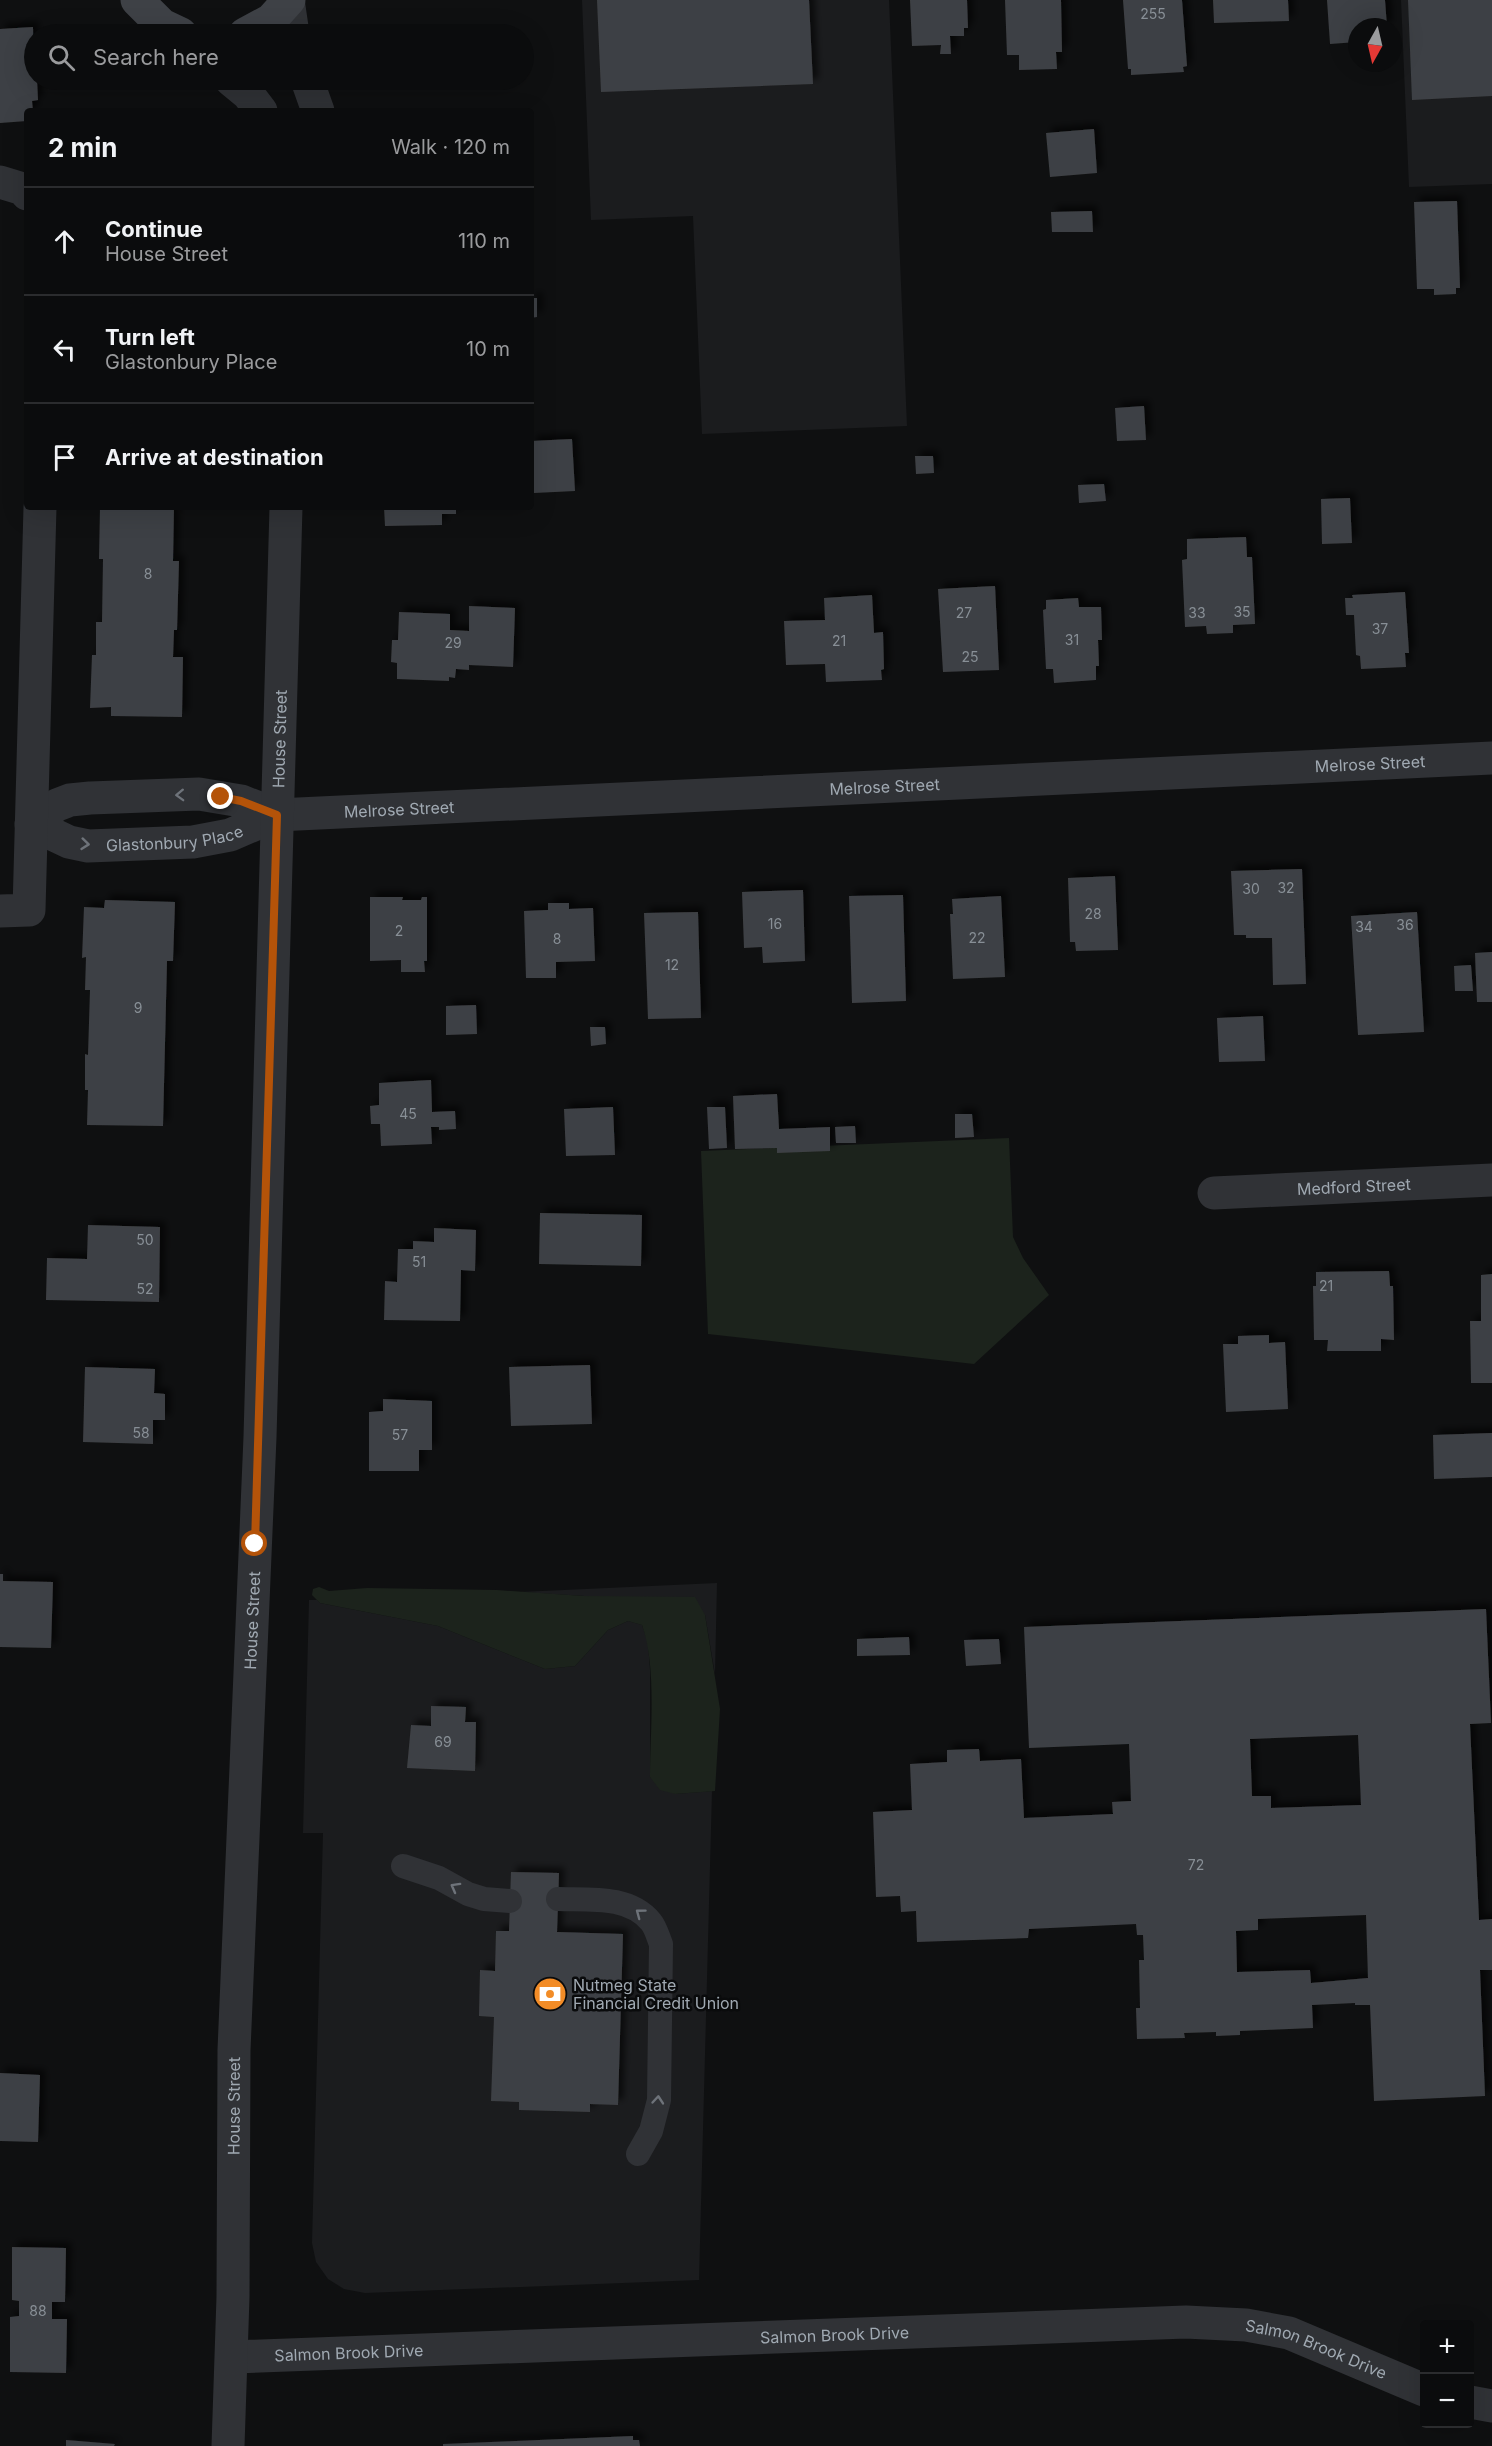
<!DOCTYPE html>
<html lang="en">
<head>
<meta charset="utf-8">
<style>
  :root { --surface:#0b0c0d; --page:#141516; --text:#f1f3f6; --muted:#9a9b9d; --line:#2b2c2e }
  body { margin:0; font-family:Inter,sans-serif; background:var(--page); color:var(--text) }
  .controls { position:absolute; right:18px; bottom:18px; display:grid; overflow:hidden; border-radius:6px; box-shadow:0 6px 24px #0002 }
  .controls button { width:54px; height:54px; display:grid; place-items:center; padding:0; border:0; border-bottom:2px solid var(--line); background:var(--surface); color:var(--text); font:30px sans-serif }
  .compass { position:absolute; left:1348px; top:18px; width:54px; height:54px; border-radius:50%; background:var(--surface); box-shadow:0 6px 24px #0002; rotate:188deg }
  .stop { position:absolute; width:18px; height:18px; margin:-14px; border:4px solid #b45309; border-radius:50%; background:#fff }
  .stop.end { background:#b45309; border-color:#fff; box-shadow:0 2px 6px #0008 }
  .list { margin:0; padding:0; list-style:none }
  h2 { display:flex; justify-content:space-between; align-items:center; height:78px; margin:0; padding:0 24px; font-size:26px }
  h2 small { font-size:20px; font-weight:400; color:var(--muted) }
  .list li { display:grid; grid-template-columns:39px 1fr auto; gap:18px; align-items:center; box-sizing:border-box; height:108px; padding:0 24px; border-top:2px solid var(--line) }
  .list b { display:block; font-size:22px; white-space:nowrap }
  .list p { margin:0; font-size:20px; white-space:nowrap; color:var(--muted) }
  .list em { font-size:20px; font-style:normal; color:var(--muted) }
  .icon { flex:none; width:33px; height:33px; fill:none; stroke:currentColor; stroke-width:2; stroke-linecap:round; stroke-linejoin:round }
  .map { position:relative; flex:none; width:1492px; height:2446px; overflow:hidden }
  .search { position:absolute; background:var(--surface); box-shadow:0 6px 24px #0002; left:24px; top:24px; width:510px; height:66px; display:flex; align-items:center; gap:15px; box-sizing:border-box; padding:0 21px; border-radius:33px; color:var(--muted); font-size:22px }
  .panel { position:absolute; background:var(--surface); box-shadow:0 6px 24px #0002; left:24px; top:108px; width:510px; height:402px; border-radius:6px }
  .map>svg:first-child { display:block }
  .built { fill:#1b1c1e }
  .green { fill:#1c231c }
  .building { fill:#3e4044; fill-rule:evenodd; filter:url(#shadow) }
  .lines { fill:none; stroke-linecap:round; stroke-linejoin:round }
  .lane { stroke:#303236; stroke-width:24 }
  .street { stroke:#303236; stroke-width:33 }
  .secondary { stroke:#3e4146; stroke-width:33 }
  .oneway { stroke:#6e737a }
  .route { stroke:#b45309; stroke-width:8 }
  .labels { text-anchor:middle; stroke-width:5; stroke-linejoin:round; paint-order:stroke }
  .number-label { font-size:14px; fill:#888f96 }
  .street-label { font-size:16px; fill:#a0a9b2; stroke:#0a0b0c }
  .poi-label { font-size:16px; fill:#a0a9b2; stroke:#0a0b0c; text-anchor:start }
</style>
</head>
<body>
<div class="map">
<svg width="1492" height="2446" viewBox="0 0 1492 2446">
  <defs>
    <filter id="shadow"><feDropShadow dx="5.5" dy="-5.5" stdDeviation="3" flood-color="#0009"/></filter>
  </defs>
  <rect width="100%" height="100%" fill="#0f1011"/>
  <path class="built" d="M582,0H889L907,426L702,434L693,216L591,220Z
    M1401,0H1492V184L1409,187Z
    M717,1583L715,1674L705,1615L584,1596L520,1592Z
    M309,1600H317L320,1603L438,1626L545,1669L575,1666L608,1630L628,1621L642,1625L648,1642L650,1670V1777L675,1794L712,1791L699,2280L365,2293L344,2289L328,2279L316,2262L312,2243L323,1833H303Z"/>
  <path class="green" d="M1009,1138L1013,1237L1023,1258L1049,1295L974,1364L708,1334L701,1151Z
    M319,1587L329,1591L367,1588L497,1590L584,1596L695,1597L705,1615L720,1709L715,1791L675,1794L660,1790L650,1777C650,1732 657,1667 642,1625L628,1621L608,1630L575,1666L545,1669L438,1626L320,1603L312,1595L313,1589Z"/>
  <path class="building" d="M597,0H809L813,84L601,92Z
    M910,0H967L968,28H964V36H950L951,54H940L941,45L912,46Z
    M1005,0H1061L1062,52H1056L1057,69L1019,70V55H1007Z
    M1123,0H1182L1187,66L1183,67L1184,72L1131,75V69H1128Z
    M1213,0H1288L1289,21L1214,23Z
    M1327,0H1385L1387,27H1357V42L1330,44Z
    M1408,0H1492V96L1412,100Z
    M33,27L34,80H37L38,100L32,101L33,111H27V121L0,123V29Z
    M1094,129L1097,173L1050,177L1046,133Z
    M1457,201L1460,288H1456V294L1434,295V289H1417L1414,202Z
    M1092,211L1093,232H1052L1051,212Z
    M531,298H537V317L531,318Z
    M1144,406L1146,440L1117,441L1115,408Z
    M572,439L575,491L534,493L531,441Z
    M915,456H933L934,473L916,474Z
    M1104,484L1106,501L1079,503L1078,485Z
    M1350,498L1352,543L1322,544L1321,499Z
    M100,507H174L173,561H179L177,630H174L173,657H183L182,717L111,716V707L90,708L92,655H96V622H102L103,559H99Z
    M384,507H456V514H442V525L385,526Z
    M1246,537L1247,557H1252L1255,624L1233,625V633L1207,634L1206,626L1185,627L1182,560L1187,559V539Z
    M995,586L999,670L943,672L938,589Z
    M1405,592L1409,653H1405L1406,667L1361,669L1360,656L1356,655L1354,615H1346L1345,598H1353L1352,595Z
    M872,595L874,633L883,632L884,669L881,670L882,680L826,682L825,664L786,665L784,621L825,620L824,598Z
    M1078,598L1079,607H1101L1102,640H1098L1099,666H1096V680L1054,683L1053,669H1046L1043,610L1046,609V600Z
    M469,606L515,608L513,667L469,665V670L456,669L455,678L449,677V681L397,679V663L391,662L392,640H398L399,612L450,614V630L469,631Z
    M1302,869L1306,984L1273,985L1272,938H1246V935H1234L1231,871Z
    M1115,876L1118,950L1076,951L1075,942H1070L1068,878Z
    M803,890L805,961L763,963L762,947L744,948L742,892Z
    M903,895L906,1001L852,1003L849,896Z
    M1001,896L1005,977L953,979L950,914H953L952,899Z
    M370,897H403L402,900H421L422,897H427V961H424L425,972H401V960L370,961Z
    M105,900L175,902L173,961H167L163,1126L87,1125L88,1090H85V1054L88,1055L90,990H85L86,957L82,958L84,907L104,908Z
    M548,903H569V909L593,908L595,961L556,962V978H526L524,911L548,910Z
    M698,912L701,1018L648,1019L644,913Z
    M1417,912L1424,1032L1358,1035L1351,916Z
    M1492,952V1002H1477L1475,953Z
    M1471,965L1473,991H1455L1454,966Z
    M476,1005L477,1034L446,1035V1006Z
    M1263,1016L1265,1061L1219,1062L1217,1018Z
    M590,1027H605L606,1044L591,1046Z
    M431,1080L432,1112L455,1111L456,1129L439,1130V1127H431L432,1144L381,1146L380,1124H371L370,1106L379,1105V1083Z
    M777,1094L779,1129L830,1127V1151L777,1153V1148L735,1149L733,1096Z
    M613,1107L615,1155L566,1156L564,1109Z
    M707,1107H725L727,1148L709,1149Z
    M955,1114H972L974,1137L955,1138Z
    M855,1126L856,1143H836L835,1127Z
    M540,1213L642,1215L641,1266L539,1264Z
    M88,1225L160,1227L159,1302L46,1300L47,1258L87,1259Z
    M434,1228L476,1230L475,1271L461,1270L460,1321L384,1320L385,1281L397,1282L398,1249H413V1241L434,1242Z
    M1389,1271L1390,1286H1393L1394,1340L1381,1339V1351H1327L1328,1340H1314L1313,1286H1316V1272Z
    M1492,1274V1383H1471L1470,1321H1481V1275Z
    M1269,1335V1343L1285,1342L1288,1409L1226,1412L1223,1344H1238V1336Z
    M590,1365L592,1424L511,1426L509,1367Z
    M85,1367L155,1369L154,1393L165,1394V1420H153V1444L83,1442Z
    M383,1399L432,1401V1450H419V1471H369V1412L383,1411Z
    M1492,1433V1477L1434,1479L1433,1435Z
    M0,1574H3V1581L53,1582L51,1648L0,1647Z
    M1486,1609L1491,1723L1470,1724L1479,1920L1492,1919V1970H1480L1485,2096L1374,2101L1370,2005H1355V2003L1312,2005L1313,2028L1240,2031V2035L1216,2036V2032L1184,2033L1185,2038L1137,2039L1136,2008H1140L1139,1960H1144L1143,1935H1137L1136,1924L1029,1929L1028,1938L917,1942L916,1911L901,1912L900,1896L876,1897L873,1812L912,1810L910,1764L947,1762V1750L979,1749L980,1761L1021,1759L1024,1818L1113,1814L1112,1802L1131,1801L1129,1744L1029,1748L1024,1627ZM1358,1735L1361,1805L1271,1808V1796H1252L1250,1739ZM1366,1915L1368,1978L1311,1983L1310,1970L1237,1972L1236,1931L1258,1930V1919Z
    M909,1637L910,1655L857,1656V1639Z
    M999,1639L1001,1664L966,1666L964,1640Z
    M431,1706L466,1707L465,1722H476L475,1771L407,1768L411,1725L431,1726Z
    M511,1872L559,1873L557,1932L623,1934L618,2105L590,2104V2112L519,2110V2102L491,2101L494,2017L479,2016L480,1970L495,1971L496,1931H509Z
    M0,2073L40,2075L38,2142L0,2141Z
    M12,2247L66,2248L65,2302H52V2319H67L66,2373L10,2372V2317L19,2316V2301L12,2300Z
    M633,2436V2440H639L640,2446H443V2444Z
    M66,2440L115,2444L114,2446H66Z"/>
  <g class="lines">
    <path class="lane" d="M403,1866L439,1878L468,1894L484,1899L510,1901
      M558,1899C589,1900 629,1895 651,1922C656,1928 658,1937 661,1944L659,2100L651,2131L638,2154"/>
    <g class="street">
      <path d="M288,0L293,34"/>
      <path d="M231,80L248,94L261,111"/>
      <path d="M307,80L318,111"/>
      <path d="M0,182L23,189L27,194"/>
      <path id="s1" d="M277,815L241,801L199,794L90,798L70,800L57,805L31,824L69,842L88,846L193,842L230,835L277,815L1492,758"/>
      <path d="M0,911L29,910L40,507"/>
      <path id="s2" d="M1214,1193L1492,1180"/>
      <path id="s3" d="M232,2357L1186,2322L1246,2325L1289,2333L1424,2390"/>
      <path d="M1470,2402L1492,2406"/>
      <path id="s4" d="M228,2446L233,2297L234,2050L260,1437L286,507"/>
    </g>
    <path class="secondary" d="M137,0L162,25L181,34
      M245,34L271,20L289,0"/>
  </g>
  <defs><path id="oneway-chevron" d="M-2-3.5L2.5 0L-2 3.5" fill="none" stroke-width="1.6" stroke-linecap="round" stroke-linejoin="round" transform="scale(1.5)"/></defs>
  <g class="oneway">
    <use href="#oneway-chevron" transform="translate(180 795) rotate(178)"/>
    <use href="#oneway-chevron" transform="translate(85 844) rotate(6)"/>
    <use href="#oneway-chevron" transform="translate(455 1887) rotate(-151)"/>
    <use href="#oneway-chevron" transform="translate(640 1913) rotate(-143)"/>
    <use href="#oneway-chevron" transform="translate(658 2100) rotate(-85)"/>
  </g>
  <g class="lines">
    <path class="route" d="M221,797L241,801L277,815L255,1544"/>
  </g>
  <defs>
    <g id="bank-disc" transform="scale(1.725)"><circle r="9.5" fill="#f28c27" stroke="#0a0b0c"/><path d="M-6-4H6V4H-6ZM0-2.3a2.3 2.3 0 1 0 0 4.6a2.3 2.3 0 1 0 0-4.6Z" fill="#fff"/></g>
  </defs>
  <g fill-rule="evenodd">
    <use href="#bank-disc" x="550" y="1994"/>
  </g>
  <g class="labels">
    <g class="number-label">
      <text x="1153" y="19">255</text>
      <text x="148" y="579">8</text>
      <text x="1242" y="617">35</text>
      <text x="964" y="618">27</text>
      <text x="1197" y="618">33</text>
      <text x="1380" y="634">37</text>
      <text x="1072" y="645">31</text>
      <text x="839" y="646">21</text>
      <text x="453" y="648">29</text>
      <text x="970" y="662">25</text>
      <text x="1286" y="893">32</text>
      <text x="1251" y="894">30</text>
      <text x="1093" y="919">28</text>
      <text x="775" y="929">16</text>
      <text x="1405" y="930">36</text>
      <text x="1364" y="932">34</text>
      <text x="399" y="936">2</text>
      <text x="977" y="943">22</text>
      <text x="557" y="944">8</text>
      <text x="672" y="970">12</text>
      <text x="138" y="1013">9</text>
      <text x="408" y="1119">45</text>
      <text x="145" y="1245">50</text>
      <text x="419" y="1267">51</text>
      <text x="1326" y="1291">21</text>
      <text x="145" y="1294">52</text>
      <text x="141" y="1438">58</text>
      <text x="400" y="1440">57</text>
      <text x="443" y="1747">69</text>
      <text x="1196" y="1870">72</text>
      <text x="38" y="2316">88</text>
    </g>
    <g class="street-label">
      <text dy="6" stroke="none"><textPath href="#s4" startOffset="1708">House Street</textPath></text>
      <text dy="6" stroke="none"><textPath href="#s1" startOffset="1606">Melrose Street</textPath></text>
      <text dy="6" stroke="none"><textPath href="#s1" startOffset="1120">Melrose Street</textPath></text>
      <text dy="6" stroke="none"><textPath href="#s1" startOffset="634">Melrose Street</textPath></text>
      <text dy="6" stroke="none"><textPath href="#s1" startOffset="405">Glastonbury Place</textPath></text>
      <text dy="6" stroke="none"><textPath href="#s2" startOffset="140">Medford Street</textPath></text>
      <text dy="6" stroke="none"><textPath href="#s4" startOffset="826">House Street</textPath></text>
      <text dy="6" stroke="none"><textPath href="#s4" startOffset="340">House Street</textPath></text>
      <text dy="6" stroke="none"><textPath href="#s3" startOffset="603">Salmon Brook Drive</textPath></text>
      <text dy="6" stroke="none"><textPath href="#s3" startOffset="1089">Salmon Brook Drive</textPath></text>
      <text dy="6" stroke="none"><textPath href="#s3" startOffset="117">Salmon Brook Drive</textPath></text>
    </g>
    <g class="poi-label">
      <text x="573" y="1991">Nutmeg State<tspan x="573" dy="18">Financial Credit Union</tspan></text>
    </g>
  </g>
</svg>
<div class="controls">
<button>+</button>
<button>−</button>
</div>
<svg class="compass" viewBox="-18 -18 36 36"><path d="M0-13l5 13h-10z" fill="#e53935"/><path d="M0 13l5-13h-10z" fill="#9a9b9d"/></svg>
<div class="stop" style="left:255px;top:1544px"></div>
<div class="stop end" style="left:221px;top:797px"></div>
<div class="search"><svg class="icon" aria-label="search" viewBox="0 0 24 24"><circle cx="10" cy="10" r="6"/><path d="M15 15l6 6"/></svg>Search here</div>
<section class="panel">
<h2>2 min<small>Walk · 120 m</small></h2>
<ul class="list">
<li><svg class="icon" aria-label="ahead" viewBox="0 0 24 24"><path d="M12 20V5M6 11l6-6 6 6"/></svg><div><b>Continue</b><p>House Street</p></div><em>110 m</em></li>
<li><svg class="icon" aria-label="left" viewBox="0 0 24 24"><path d="M17 20v-9H6M10 6l-5 5 5 5"/></svg><div><b>Turn left</b><p>Glastonbury Place</p></div><em>10 m</em></li>
<li><svg class="icon" aria-label="arrive" viewBox="0 0 24 24"><path d="M6 21V4h12l-3 4 3 4H6"/></svg><div><b>Arrive at destination</b></div></li>
</ul>
</section>
</div>
</body>
</html>
